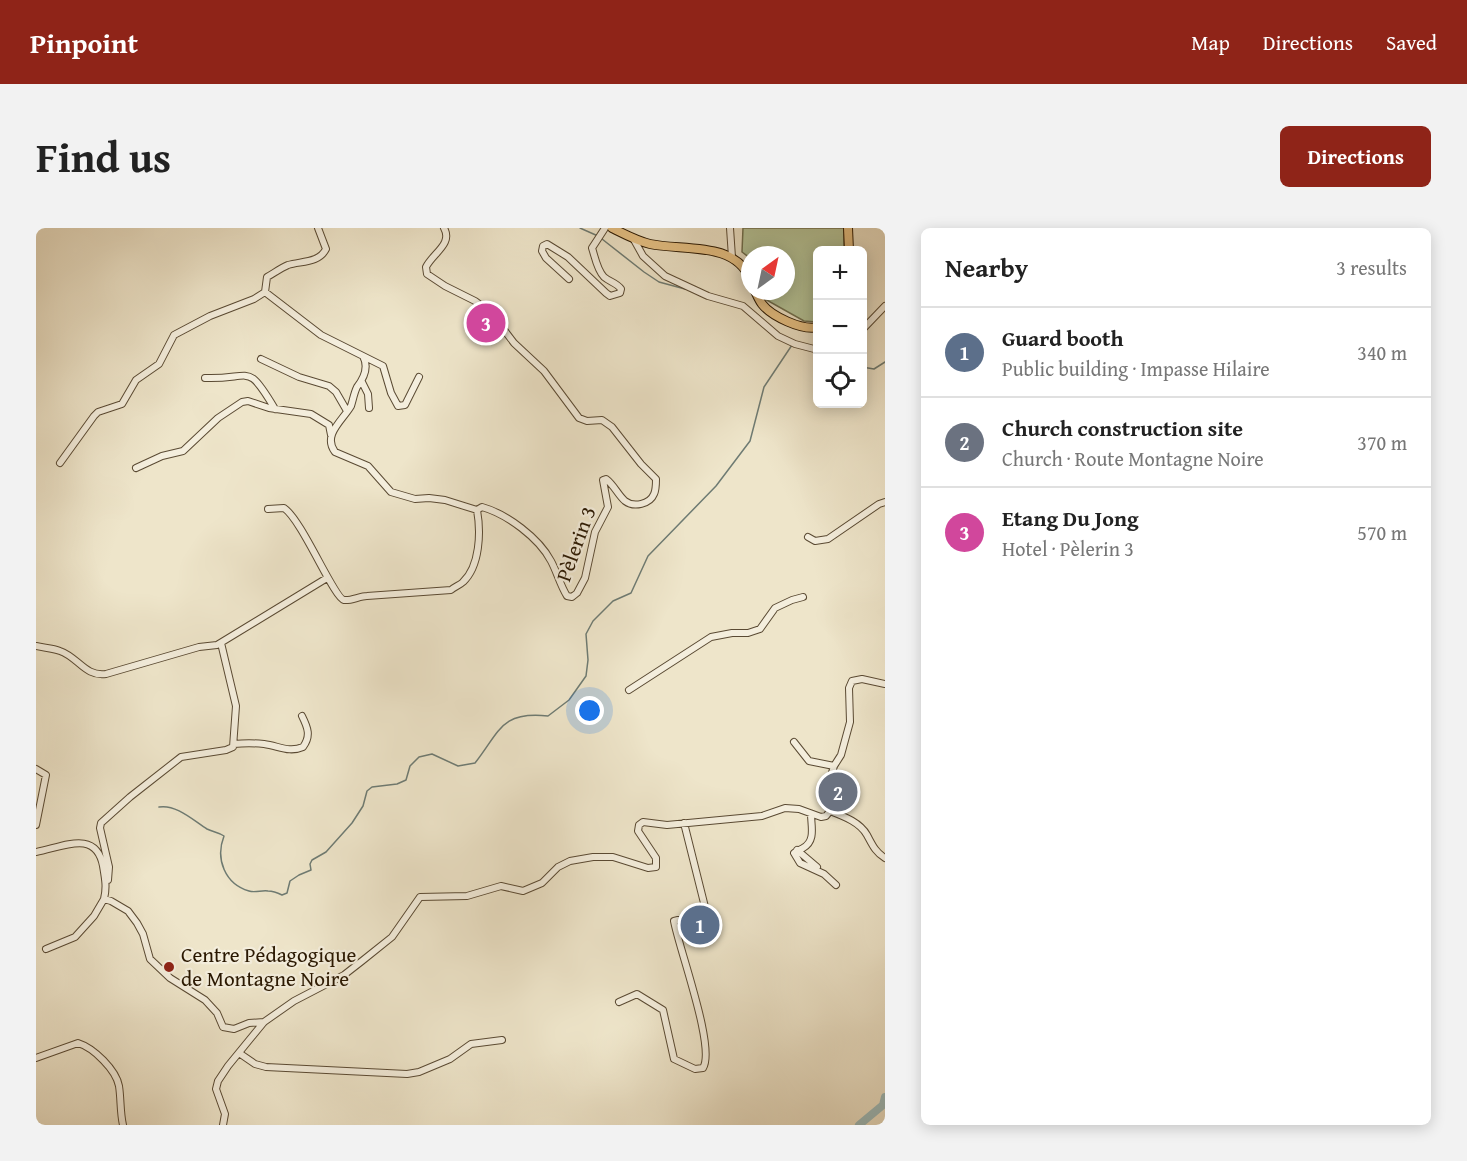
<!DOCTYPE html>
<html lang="en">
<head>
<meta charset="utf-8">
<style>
  :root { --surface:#fff; --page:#f2f2f2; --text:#222; --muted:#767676; --line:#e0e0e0; --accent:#8f2418 }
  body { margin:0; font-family:"Gentium Book Plus",serif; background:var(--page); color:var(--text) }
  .controls { position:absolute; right:18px; top:18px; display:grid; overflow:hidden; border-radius:9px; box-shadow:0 3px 15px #0003 }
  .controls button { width:54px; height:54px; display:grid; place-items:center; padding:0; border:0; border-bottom:2px solid var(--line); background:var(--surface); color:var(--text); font:30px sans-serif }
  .compass { position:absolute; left:705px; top:18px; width:54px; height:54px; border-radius:50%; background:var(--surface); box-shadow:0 3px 15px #0003; rotate:33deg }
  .you { position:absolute; left:554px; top:483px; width:21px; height:21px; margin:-15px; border:4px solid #fff; border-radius:50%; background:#1a73e8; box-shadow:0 0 0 9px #1a73e833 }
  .badge { display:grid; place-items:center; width:39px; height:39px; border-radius:50%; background:var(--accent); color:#fff; font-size:20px; font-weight:700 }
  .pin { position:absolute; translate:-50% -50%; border:3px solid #fff; box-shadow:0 2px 6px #0006 }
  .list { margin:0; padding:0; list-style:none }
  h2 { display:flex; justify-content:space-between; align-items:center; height:78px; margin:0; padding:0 24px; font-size:26px }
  h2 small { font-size:20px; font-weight:400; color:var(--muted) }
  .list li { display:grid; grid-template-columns:39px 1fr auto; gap:18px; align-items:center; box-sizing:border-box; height:90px; padding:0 24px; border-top:2px solid var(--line) }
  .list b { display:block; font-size:22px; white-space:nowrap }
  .list p { margin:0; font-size:20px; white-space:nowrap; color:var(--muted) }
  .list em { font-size:20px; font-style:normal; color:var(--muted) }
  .icon { flex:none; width:33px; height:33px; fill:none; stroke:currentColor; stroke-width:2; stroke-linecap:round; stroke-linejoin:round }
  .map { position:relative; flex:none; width:849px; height:897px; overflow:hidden; border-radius:9px }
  header { display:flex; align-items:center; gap:36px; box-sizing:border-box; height:84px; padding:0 30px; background:var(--accent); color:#fff }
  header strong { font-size:28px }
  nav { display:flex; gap:33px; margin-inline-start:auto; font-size:21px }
  .intro { display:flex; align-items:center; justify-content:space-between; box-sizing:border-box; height:144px; padding:0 36px }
  h1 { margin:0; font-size:42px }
  .button { padding:15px 27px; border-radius:9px; background:var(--accent); color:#fff; font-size:21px; font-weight:700 }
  main { display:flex; gap:36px; padding:0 36px }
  aside { flex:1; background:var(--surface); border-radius:9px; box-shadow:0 3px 15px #0003 }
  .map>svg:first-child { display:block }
  .green { fill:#b4c59a; stroke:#6e6e4e; stroke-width:1.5 }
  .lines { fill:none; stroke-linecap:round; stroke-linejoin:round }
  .stream { stroke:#6e7b73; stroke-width:1.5 }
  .river { stroke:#9cbdbf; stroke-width:8 }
  .minor-casing { stroke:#5a4a33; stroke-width:8 }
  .major-casing { stroke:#291701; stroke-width:10 }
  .minor { stroke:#f4eedd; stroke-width:6 }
  .major { stroke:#e7c285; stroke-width:8 }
  .poi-dot { fill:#8f2418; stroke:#f4eedd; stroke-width:2 }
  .labels { text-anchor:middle; stroke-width:4.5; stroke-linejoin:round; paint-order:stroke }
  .street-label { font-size:21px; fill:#291701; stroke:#f4eedd }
  .poi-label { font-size:21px; fill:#291701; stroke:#f4eedd; text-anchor:start }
</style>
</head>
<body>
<header>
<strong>Pinpoint</strong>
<nav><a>Map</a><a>Directions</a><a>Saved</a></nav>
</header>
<div class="intro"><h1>Find us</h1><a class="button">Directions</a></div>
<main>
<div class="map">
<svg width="849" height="897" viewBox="0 0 849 897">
  <rect width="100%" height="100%" fill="#eee5ca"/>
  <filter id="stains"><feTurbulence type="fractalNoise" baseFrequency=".00333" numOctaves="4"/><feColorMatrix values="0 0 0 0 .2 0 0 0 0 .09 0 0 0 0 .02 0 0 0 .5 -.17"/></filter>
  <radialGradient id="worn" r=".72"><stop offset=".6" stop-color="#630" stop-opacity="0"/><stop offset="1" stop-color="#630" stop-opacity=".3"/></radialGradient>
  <path class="green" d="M707,0H808V22H782V92L780,94L768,93L727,70L725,63H750V27H714V30L706,24Z"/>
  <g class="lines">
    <path class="stream" d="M544,0L562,8
      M566,11L608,44L623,54L649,61
      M826,139L838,141L849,134
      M123,579C140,576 157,592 171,601C177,604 182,604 188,608C179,631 189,656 213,663C219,665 226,662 232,663C237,663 242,665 246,667L251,665L254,653L263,647L275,642L274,636L276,632L290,624L316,595L327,578L331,563L336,559L361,556L370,552L374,538L383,529L396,526L422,538L439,535C464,503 465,483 512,488L533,472L550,448L552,432L550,406L557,393L577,373L595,365L612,328L680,258L714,213L728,159L756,117"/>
    <path class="river" d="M823,897L847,877L849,869"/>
    <g class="minor-casing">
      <path id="minor" d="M282,0L290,21C283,35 266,33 252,37C245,40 238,45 231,49L229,64L285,107L327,128C333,139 328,150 321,159C318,165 317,172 315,178C307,192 286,207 299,224L332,238L355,264L379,271L393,270L409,272L441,282
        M694,0L696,29
        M597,10L607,28L629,48L672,68L707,78L742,108L759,116L782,122
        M533,51L510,30L506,23L507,18L511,16L532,29L570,65L574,68L584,65L585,61C581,55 574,54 568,49C561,42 559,29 556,20L569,0
        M826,102L849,78
        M327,128L347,138L355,165L362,178L369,177L383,149
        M225,131L263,149L293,158L300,164L311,183
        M169,150C216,152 210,132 239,181
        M326,154L332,166L333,180
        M24,235L58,188L62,184L86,176L100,152L123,136L138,107L174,88L218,71L229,64
        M100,240L126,228L147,223L182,190L206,174L212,173L233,180L275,186L293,197L295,207
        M232,281L248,280C266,292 298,370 308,372C315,373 324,368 331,368C359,366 387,364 415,362C418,359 424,357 427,354C444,338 445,304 441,282L446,279C471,286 503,310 515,333C521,344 524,357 531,368L536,369L541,365L549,350L559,304L572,279L567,252L570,251C578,257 582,267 589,273C598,280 614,276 618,266C620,262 620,256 620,251L605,236L576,199L566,192L551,193L543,190L508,143L478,115L456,86L439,73L409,58L391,46L390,39C397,25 417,16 408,0
        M772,309L779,313L792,311L843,276L849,274
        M0,418C8,420 16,420 24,423C42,429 49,449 70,446L163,419L181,417L291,350
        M593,462L675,409L696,405H712L724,401L739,380L756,372L767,369
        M758,514L773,533L798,538
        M198,516C208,515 218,515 228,516C243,518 253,525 267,519C275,508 272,500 266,488
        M0,541L10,547L0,597
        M794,583C807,588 824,594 831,607C836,616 839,624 849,630
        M775,586C775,598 780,613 767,620C764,622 760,623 758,625L764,635L788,646L800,657
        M761,622L781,639
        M0,624C27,619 60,601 67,638C69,650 71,659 68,671L75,673L92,683L101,695L107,706L114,731L134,750L169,772L181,785L187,799L198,801L213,795L228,794
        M72,652L73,639L64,600L65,595L94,569L145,529L190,522L197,519L200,478L185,415
        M10,721L39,709L58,688L68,671
        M583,774L601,766L627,782L638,831L659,841L667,840C680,820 643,721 638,693L642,692L657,695L667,686L669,679L648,595
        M203,825L219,836L230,839L371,846L383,844L414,831L435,816L466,812
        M0,830L42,815C58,820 80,842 83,858C85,871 84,884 87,897
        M187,897L189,886L180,861L182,853L192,838L228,794L258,773L308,747L326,733L356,709L384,669L431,668L465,658L487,663L506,655L522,639L534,633L557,629H577L612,640L620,639V630L602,603L603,597L607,594L631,597L726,588L749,580L763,581L785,589L790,588L794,583L792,558L798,538L805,527L814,494L813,460L816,453L826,451L849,456"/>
    </g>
    <g class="major-casing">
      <path id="major" d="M576,0C588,6 601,13 614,16C647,23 699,13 714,51
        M812,0L813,22
        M719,63C721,67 723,72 726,76C735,88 766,103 782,99"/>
    </g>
    <use href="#minor" class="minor"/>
    <use href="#major" class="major"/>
  </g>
  <circle class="poi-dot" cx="133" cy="739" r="6"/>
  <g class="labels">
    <g class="street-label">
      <text transform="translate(540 316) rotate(-70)" y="7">Pèlerin 3</text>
    </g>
    <g class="poi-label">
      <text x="145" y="734">Centre Pédagogique<tspan x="145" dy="24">de Montagne Noire</tspan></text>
    </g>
  </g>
  <rect width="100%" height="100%" filter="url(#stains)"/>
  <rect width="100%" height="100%" fill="url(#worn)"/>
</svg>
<div class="controls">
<button>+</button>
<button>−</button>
<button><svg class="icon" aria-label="locate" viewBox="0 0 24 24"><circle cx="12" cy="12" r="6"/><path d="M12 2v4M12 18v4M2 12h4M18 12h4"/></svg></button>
</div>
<svg class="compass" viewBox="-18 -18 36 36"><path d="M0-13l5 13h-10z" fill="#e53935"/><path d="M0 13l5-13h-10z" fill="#767676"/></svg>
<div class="you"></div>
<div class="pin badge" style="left:664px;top:697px;background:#5c6f8a">1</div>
<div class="pin badge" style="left:802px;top:564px;background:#6b7280">2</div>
<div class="pin badge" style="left:450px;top:95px;background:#d1479c">3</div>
</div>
<aside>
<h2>Nearby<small>3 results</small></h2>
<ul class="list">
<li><span class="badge" style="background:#5c6f8a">1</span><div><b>Guard booth</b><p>Public building · Impasse Hilaire</p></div><em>340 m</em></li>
<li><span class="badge" style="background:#6b7280">2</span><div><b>Church construction site</b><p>Church · Route Montagne Noire</p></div><em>370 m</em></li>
<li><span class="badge" style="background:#d1479c">3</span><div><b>Etang Du Jong</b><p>Hotel · Pèlerin 3</p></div><em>570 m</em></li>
</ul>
</aside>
</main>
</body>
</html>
